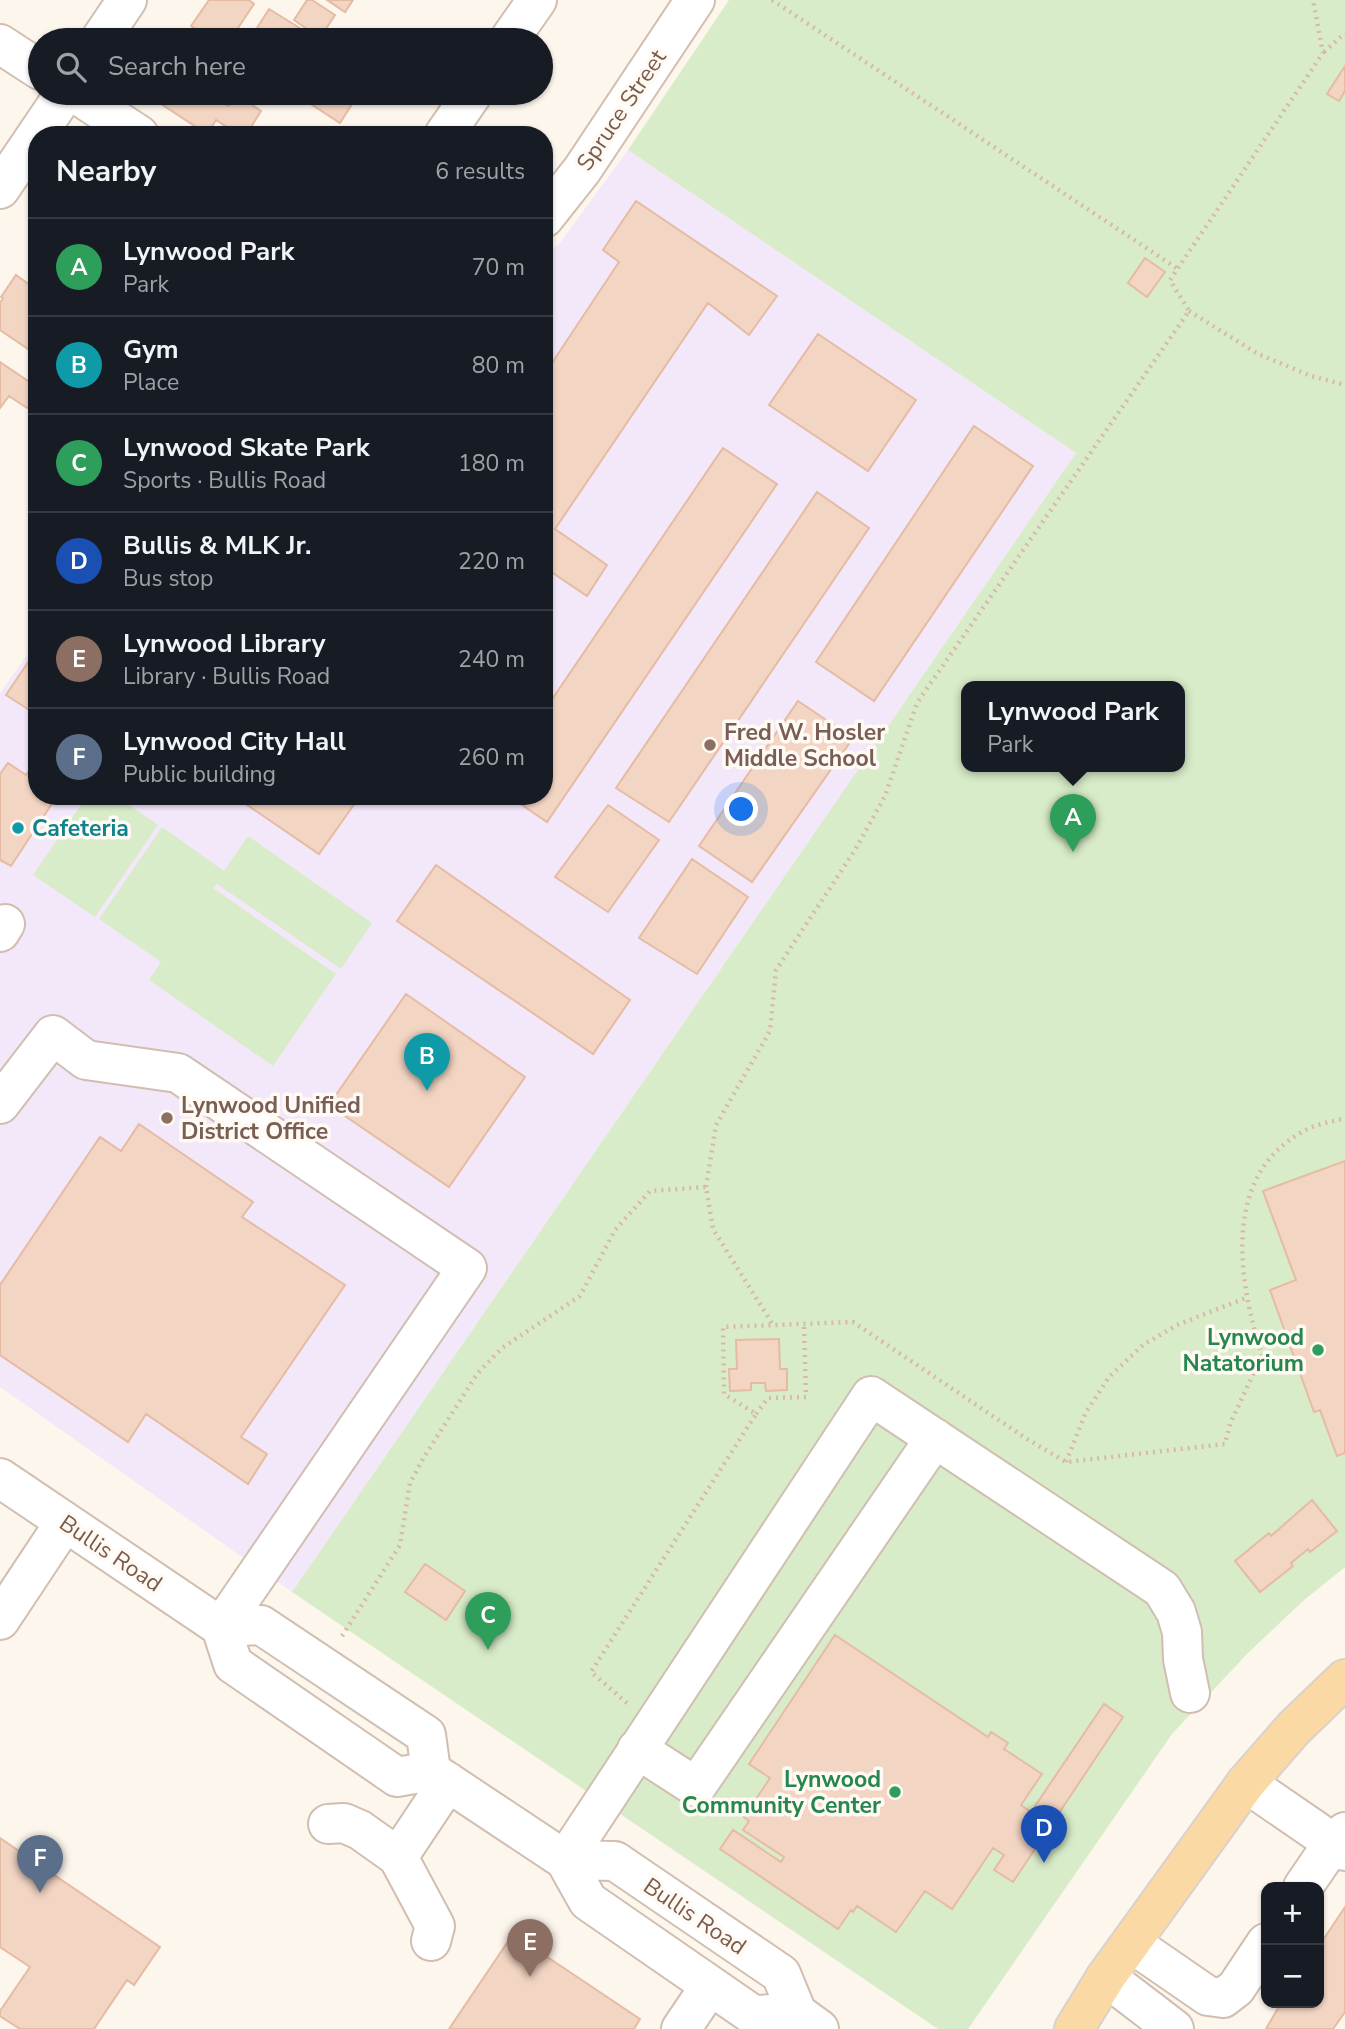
<!DOCTYPE html>
<html lang="en">
<head>
<meta charset="utf-8">
<style>
  :root { --surface:#171b24; --page:#242831; --text:#f1f3f6; --muted:#9ea1a6; --line:#363941; --accent:#e76f51 }
  body { margin:0; font-family:"Nunito Sans",sans-serif; background:var(--page); color:var(--text) }
  .controls { position:absolute; right:21px; bottom:21px; display:grid; overflow:hidden; border-radius:14px; box-shadow:0 2px 5px #0004 }
  .controls button { width:63px; height:63px; display:grid; place-items:center; padding:0; border:0; border-bottom:2px solid var(--line); background:var(--surface); color:var(--text); font:35px sans-serif }
  .you { position:absolute; left:742px; top:810px; width:24px; height:24px; margin:-18px; border:5px solid #fff; border-radius:50%; background:#1a73e8; box-shadow:0 0 0 10px #1a73e833 }
  .badge { display:grid; place-items:center; width:46px; height:46px; border-radius:50%; background:var(--accent); color:#fff; font-size:23px; font-weight:700 }
  .pin { position:absolute; translate:-50% -58px; filter:drop-shadow(0 2px 4px #0008) }
  .pin::after { content:''; position:absolute; top:37px; width:24px; height:21px; background:inherit; clip-path:polygon(0 0,100% 0,50% 100%) }
  .popup { position:absolute; left:961px; top:681px; width:224px; height:91px; box-sizing:border-box; display:grid; place-content:center; border-radius:14px; background:var(--surface); filter:drop-shadow(0 2px 5px #0005); font-size:23px; white-space:nowrap; color:var(--muted) }
  .popup b { font-size:26px; color:var(--text) }
  .popup::after { content:''; position:absolute; left:50%; top:100%; margin-left:-14px; border:14px solid transparent; border-top-color:var(--surface) }
  .list { margin:0; padding:0; list-style:none }
  h2 { display:flex; justify-content:space-between; align-items:center; height:91px; margin:0; padding:0 28px; font-size:30px }
  h2 small { font-size:23px; font-weight:400; color:var(--muted) }
  .list li { display:grid; grid-template-columns:46px 1fr auto; gap:21px; align-items:center; box-sizing:border-box; height:98px; padding:0 28px; border-top:2px solid var(--line) }
  .list b { display:block; font-size:26px; white-space:nowrap }
  .list p { margin:0; font-size:23px; white-space:nowrap; color:var(--muted) }
  .list em { font-size:23px; font-style:normal; color:var(--muted) }
  .icon { flex:none; width:38px; height:38px; fill:none; stroke:currentColor; stroke-width:2; stroke-linecap:round; stroke-linejoin:round }
  .map { position:relative; flex:none; width:1345px; height:2029px; overflow:hidden }
  .search { position:absolute; background:var(--surface); box-shadow:0 2px 5px #0004; left:28px; top:28px; width:525px; height:77px; display:flex; align-items:center; gap:18px; box-sizing:border-box; padding:0 24px; border-radius:38px; color:var(--muted); font-size:26px }
  .panel { position:absolute; background:var(--surface); box-shadow:0 2px 5px #0004; left:28px; top:126px; width:525px; height:679px; border-radius:28px }
  .map>svg:first-child { display:block }
  .education { fill:#f3e8fa }
  .green { fill:#d8ecc9; fill-rule:evenodd }
  .building { fill:#f3d5c3; stroke:#e6bba3; stroke-width:2 }
  .lines { fill:none; stroke-linecap:round; stroke-linejoin:round }
  .minor-casing { stroke:#d1beb0; stroke-width:42 }
  .major-casing { stroke:#dad1cd; stroke-width:42 }
  .path { stroke:#d9b8a5; stroke-width:4.5; stroke-dasharray:2 5; stroke-linecap:butt }
  .minor { stroke:#fff; stroke-width:38 }
  .major { stroke:#fbd9a5; stroke-width:38 }
  .education-dot { fill:#8d6e63; stroke:#fffaf3; stroke-width:2.5 }
  .culture-dot { fill:#0f9aa8; stroke:#fffaf3; stroke-width:2.5 }
  .leisure-dot { fill:#2e9e5b; stroke:#fffaf3; stroke-width:2.5 }
  .labels { text-anchor:middle; stroke-width:7; stroke-linejoin:round; paint-order:stroke }
  .street-label { font-size:23px; fill:#7a5c4d; stroke:#fffaf3 }
  .education-label { font-size:23px; font-weight:bold; fill:#785e54; stroke:#fffaf3; text-anchor:start }
  .culture-label { font-size:23px; font-weight:bold; fill:#0d838f; stroke:#fffaf3; text-anchor:start }
  .leisure-label { font-size:23px; font-weight:bold; fill:#27864d; stroke:#fffaf3; text-anchor:end }
</style>
</head>
<body>
<div class="map">
<svg width="1345" height="2029" viewBox="0 0 1345 2029">
  <rect width="100%" height="100%" fill="#fdf6ec"/>
  <path class="education" d="M628,150L1076,453L292,1592L0,1387V693L37,641V796H544V255L559,244Z"/>
  <path class="green" d="M729,0H1345V1567L1303,1601L1247,1654L1172,1734L968,2029H938L292,1592L1076,453L628,150ZM966,686H1180V766H966Z
    M87,796H116L158,825L95,917L33,875Z
    M162,827L224,871L248,836L372,923L341,969L217,884L213,888L336,974L273,1066L149,980L161,962L99,919Z"/>
  <path class="building" d="M209,0H249L254,4L230,40H213L191,26Z
    M307,0H312L335,15L320,38L294,20Z
    M327,0H353L345,12Z
    M269,9L319,40H259L252,36Z
    M1345,66V91L1339,101L1327,94Z
    M147,93H234L226,105L229,106L236,94L261,111L246,135H239L216,120L207,134L146,94Z
    M294,93H359L340,123Z
    M636,201L777,296L749,335L708,303L555,529L607,565L587,596L544,567V375L619,262L603,250Z
    M1145,258L1165,272L1147,297L1128,283Z
    M16,275L37,290V355L0,330V303L3,298L1,297Z
    M818,334L916,400L868,471L769,405Z
    M0,362L37,387V395L27,408L9,396L0,408Z
    M974,426L1033,466L874,701L816,662Z
    M723,448L777,484L547,822L509,796H544V711Z
    M817,492L869,528L669,822L616,788Z
    M37,649V715L6,695Z
    M798,701L853,738L752,882L699,846Z
    M37,760V796H57L11,866L0,860V774L8,763L26,775Z
    M234,796H360L319,854Z
    M608,805L659,840L608,912L555,877Z
    M692,859L748,897L697,974L639,938Z
    M436,865L630,1000L593,1054L397,921Z
    M406,994L525,1077L449,1187L329,1105Z
    M139,1124L253,1202L242,1217L345,1285L241,1437L267,1454L248,1484L146,1414L128,1442L0,1355V1285L100,1137L121,1151Z
    M1345,1161V1453L1337,1456L1320,1410L1314,1412L1270,1290L1296,1280L1263,1191Z
    M779,1339L780,1369H787V1390L766,1391L765,1383H751V1390L730,1391L729,1369H737L736,1340Z
    M1312,1500L1337,1531L1310,1552L1308,1549L1291,1563L1293,1566L1260,1592L1235,1561L1269,1533L1271,1536Z
    M425,1564L465,1591L446,1620L405,1592Z
    M835,1635L988,1737L991,1732L1008,1743L1004,1749L1042,1774L1021,1805L1031,1812L1104,1704L1123,1717L1013,1882L994,1870L1004,1855L993,1848L952,1909L925,1891L896,1932L857,1906L853,1912L851,1910L838,1929L720,1849L733,1830L781,1862L784,1857L743,1830L749,1821L744,1817L770,1778L749,1764Z
    M0,1838L160,1947L134,1985L127,1980L94,2029H20L0,2016V2011L30,1967L0,1947Z
    M1345,1907V2012L1333,2029H1266L1281,2003H1319V1946Z
    M513,1934L640,2019L634,2029H449Z"/>
  <g class="lines">
    <g class="minor-casing">
      <path id="minor" d="M100,40L127,0
        M509,40L537,0
        M0,44L40,70
        M75,93L139,135
        M444,135L473,93
        M0,189L65,93
        M544,218L582,170L695,0
        M0,932L5,924
        M0,1104L53,1035L86,1060L178,1073L467,1268L221,1627
        M0,1478L221,1627L261,1625L426,1735L431,1771
        M0,1620L65,1522
        M221,1627L233,1664L397,1777L431,1771L565,1860L588,1901L753,2015L797,2013
        M637,1749L696,1787L935,1438
        M1246,1783L1345,1851
        M328,1824L344,1823L360,1830L398,1857L435,1926L431,1941
        M398,1857L448,1782
        M565,1860L871,1396L1162,1589L1176,1612L1182,1632L1183,1659L1190,1693
        M565,1860L615,1861L781,1974L797,2013L819,2029
        M1303,1887L1333,1843L1345,1832
        M1131,1943L1208,1996L1223,1998L1236,1988L1266,1943
        M1106,1977L1174,2029
        M681,2029L710,1986"/>
    </g>
    <g class="major-casing">
      <path id="major" d="M1074,2029L1106,1977L1246,1783L1294,1728L1345,1679"/>
    </g>
    <path class="path" d="M772,0L1178,269
      M1324,52L1345,33
      M1189,311L1258,354L1311,376L1345,385
      M706,1187L716,1125L770,1031L776,970L855,850L885,796L917,703L1189,311L1170,280L1323,53L1313,0
      M756,1414L768,1398L806,1397L804,1324
      M1066,1462L1086,1412L1109,1377L1143,1345L1177,1325L1248,1297
      M342,1636L400,1545L410,1483L424,1457L477,1374L502,1348L580,1296L615,1230L650,1191L706,1187L713,1229L773,1325
      M627,1703L591,1672L756,1414L724,1394L723,1327L853,1322L1027,1439L1066,1462L1225,1444L1230,1424L1262,1355C1238,1280 1221,1175 1304,1131C1315,1124 1332,1122 1345,1118"/>
    <use href="#minor" class="minor"/>
    <use href="#major" class="major"/>
  </g>
  <g class="education-dot">
    <circle cx="710" cy="745" r="7"/>
    <circle cx="167" cy="1118" r="7"/>
  </g>
  <circle class="culture-dot" cx="18" cy="828" r="7"/>
  <g class="leisure-dot">
    <circle cx="1318" cy="1350" r="7"/>
    <circle cx="895" cy="1792" r="7"/>
  </g>
  <g class="labels">
    <g class="street-label">
      <text transform="translate(621 110) rotate(-56)" y="8">Spruce Street</text>
      <text transform="translate(111 1553) rotate(34)" y="8">Bullis Road</text>
      <text transform="translate(695 1916) rotate(34)" y="8">Bullis Road</text>
    </g>
    <g class="education-label">
      <text x="724" y="740">Fred W. Hosler<tspan x="724" dy="26">Middle School</tspan></text>
      <text x="181" y="1113">Lynwood Unified<tspan x="181" dy="26">District Office</tspan></text>
    </g>
    <g class="culture-label">
      <text x="32" y="836">Cafeteria</text>
    </g>
    <g class="leisure-label">
      <text x="1304" y="1345">Lynwood<tspan x="1304" dy="26">Natatorium</tspan></text>
      <text x="881" y="1787">Lynwood<tspan x="881" dy="26">Community Center</tspan></text>
    </g>
  </g>
</svg>
<div class="controls">
<button>+</button>
<button>−</button>
</div>
<div class="you"></div>
<div class="pin badge" style="left:1073px;top:852px;background:#2e9e5b">A</div>
<div class="popup"><b>Lynwood Park</b>Park</div>
<div class="pin badge" style="left:427px;top:1091px;background:#0f9aa8">B</div>
<div class="pin badge" style="left:488px;top:1650px;background:#2e9e5b">C</div>
<div class="pin badge" style="left:1044px;top:1863px;background:#1a4fb4">D</div>
<div class="pin badge" style="left:530px;top:1977px;background:#8d6e63">E</div>
<div class="pin badge" style="left:40px;top:1893px;background:#5c6f8a">F</div>
<div class="search"><svg class="icon" aria-label="search" viewBox="0 0 24 24"><circle cx="10" cy="10" r="6"/><path d="M15 15l6 6"/></svg>Search here</div>
<section class="panel">
<h2>Nearby<small>6 results</small></h2>
<ul class="list">
<li><span class="badge" style="background:#2e9e5b">A</span><div><b>Lynwood Park</b><p>Park</p></div><em>70 m</em></li>
<li><span class="badge" style="background:#0f9aa8">B</span><div><b>Gym</b><p>Place</p></div><em>80 m</em></li>
<li><span class="badge" style="background:#2e9e5b">C</span><div><b>Lynwood Skate Park</b><p>Sports · Bullis Road</p></div><em>180 m</em></li>
<li><span class="badge" style="background:#1a4fb4">D</span><div><b>Bullis &amp; MLK Jr.</b><p>Bus stop</p></div><em>220 m</em></li>
<li><span class="badge" style="background:#8d6e63">E</span><div><b>Lynwood Library</b><p>Library · Bullis Road</p></div><em>240 m</em></li>
<li><span class="badge" style="background:#5c6f8a">F</span><div><b>Lynwood City Hall</b><p>Public building</p></div><em>260 m</em></li>
</ul>
</section>
</div>
</body>
</html>
